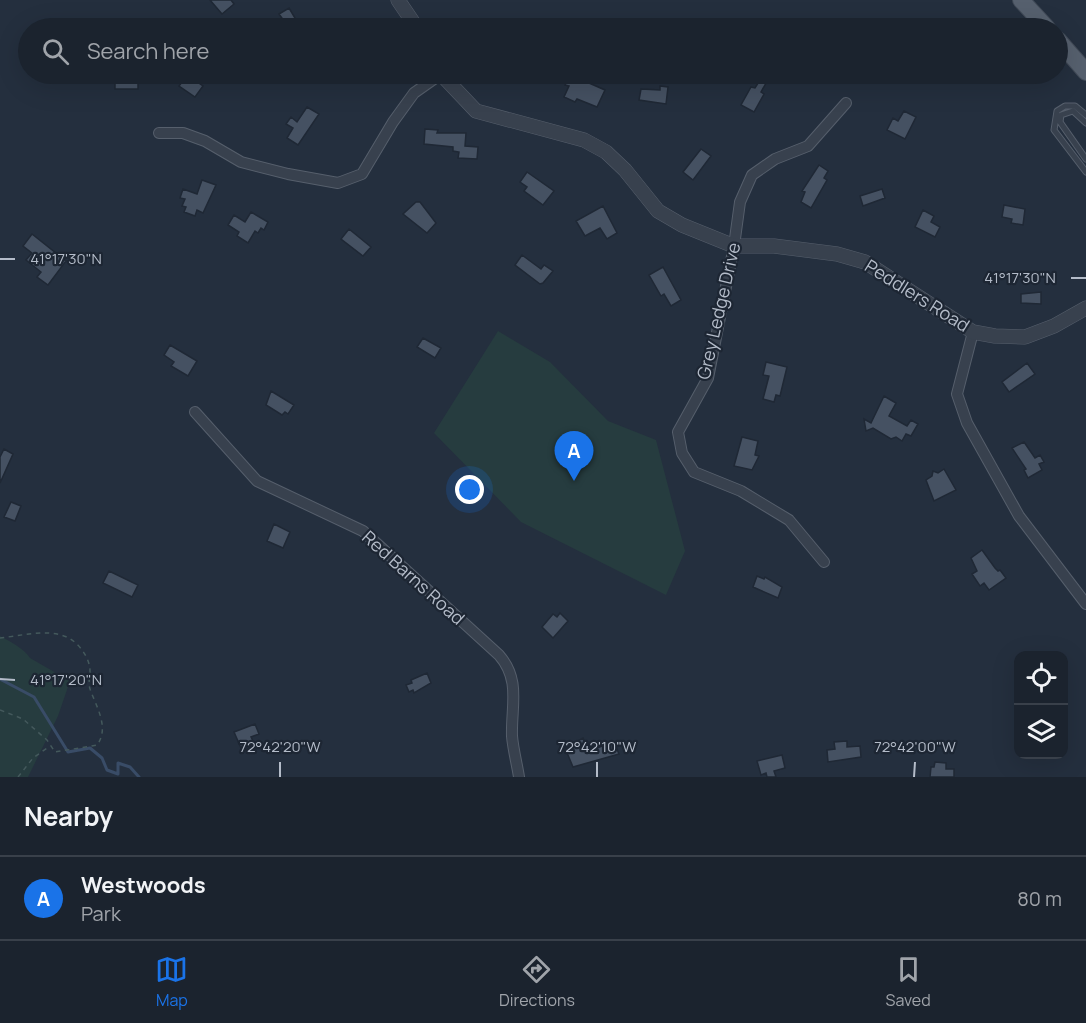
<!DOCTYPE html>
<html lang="en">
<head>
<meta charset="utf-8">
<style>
  :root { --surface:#1b232e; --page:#282f3a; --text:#f1f3f6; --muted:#a0a4aa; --line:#39404a; --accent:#1a73e8 }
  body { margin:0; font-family:Manrope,sans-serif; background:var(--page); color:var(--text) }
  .controls { position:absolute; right:18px; bottom:18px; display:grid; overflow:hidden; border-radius:12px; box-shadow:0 6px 24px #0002 }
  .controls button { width:54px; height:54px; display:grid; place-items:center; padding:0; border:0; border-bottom:2px solid var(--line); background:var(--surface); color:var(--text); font:30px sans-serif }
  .you { position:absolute; left:470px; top:490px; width:21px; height:21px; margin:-15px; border:4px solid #fff; border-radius:50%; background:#1a73e8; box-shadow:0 0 0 9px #1a73e833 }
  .badge { display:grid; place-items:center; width:39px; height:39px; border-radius:50%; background:var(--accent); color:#fff; font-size:20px; font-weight:700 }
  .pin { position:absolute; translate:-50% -50px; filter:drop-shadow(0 2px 3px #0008) }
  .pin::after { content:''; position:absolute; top:32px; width:21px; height:18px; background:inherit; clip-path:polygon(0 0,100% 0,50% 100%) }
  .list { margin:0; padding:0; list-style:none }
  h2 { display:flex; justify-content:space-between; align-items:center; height:78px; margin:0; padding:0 24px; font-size:26px }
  h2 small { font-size:20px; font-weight:400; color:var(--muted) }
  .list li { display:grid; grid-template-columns:39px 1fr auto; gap:18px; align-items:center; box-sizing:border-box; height:84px; padding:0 24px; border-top:2px solid var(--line) }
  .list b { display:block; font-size:22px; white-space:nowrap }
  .list p { margin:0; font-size:20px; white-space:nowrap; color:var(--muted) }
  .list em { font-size:20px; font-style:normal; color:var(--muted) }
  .icon { flex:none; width:33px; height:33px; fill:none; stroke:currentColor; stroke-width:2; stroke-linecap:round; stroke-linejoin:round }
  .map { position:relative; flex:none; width:1086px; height:777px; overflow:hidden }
  .search { position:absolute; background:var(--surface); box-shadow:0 6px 24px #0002; left:18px; right:18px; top:18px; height:66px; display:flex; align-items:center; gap:15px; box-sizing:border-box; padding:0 21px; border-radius:33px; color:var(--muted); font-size:22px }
  .sheet { height:162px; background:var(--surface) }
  nav { display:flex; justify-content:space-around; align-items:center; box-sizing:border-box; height:84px; border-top:2px solid var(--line); background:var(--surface); font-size:16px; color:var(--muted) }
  nav a { display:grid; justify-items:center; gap:3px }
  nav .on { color:var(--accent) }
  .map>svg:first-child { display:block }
  .green { fill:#263c3f }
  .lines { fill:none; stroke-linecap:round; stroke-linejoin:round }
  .stream { stroke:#394c67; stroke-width:3 }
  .building { fill:#455162; stroke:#1f2835; stroke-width:1.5 }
  .service-casing { stroke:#565f6c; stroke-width:7 }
  .minor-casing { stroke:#565f6c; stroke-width:12 }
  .tertiary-casing { stroke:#565f6c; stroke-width:15 }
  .primary-casing { stroke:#414a57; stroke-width:18 }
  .path { stroke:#44595c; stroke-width:1.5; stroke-dasharray:4.5 4.5; stroke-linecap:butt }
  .service { stroke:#38414e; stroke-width:5 }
  .minor { stroke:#38414e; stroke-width:10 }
  .tertiary { stroke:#38414e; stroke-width:14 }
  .primary { stroke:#56606e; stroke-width:16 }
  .ticks { fill:none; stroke:#b4bcc9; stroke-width:2 }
  .labels { text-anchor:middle; stroke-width:4.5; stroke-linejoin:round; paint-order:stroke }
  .street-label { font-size:18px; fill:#b4bcc9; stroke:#1d2633 }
  .ticks-label { font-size:15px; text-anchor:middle; fill:#b4bcc9; stroke:#1d2633; stroke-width:4.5; stroke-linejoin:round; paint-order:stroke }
</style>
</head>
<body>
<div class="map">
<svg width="1086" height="777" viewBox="0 0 1086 777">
  <rect width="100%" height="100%" fill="#242f3e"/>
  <path class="green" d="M498,331L550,362L608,421L656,440L685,551L666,595L521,522L434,433Z
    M0,636C9,641 25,649 30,658L70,681L58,716L28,777H0Z"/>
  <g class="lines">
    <path class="stream" d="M0,679L34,697L68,752L90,748L102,758L107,770L118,774V763L130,767L139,777"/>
  </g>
  <path class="building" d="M210,0H231L234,4L222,14Z
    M289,8L301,28H282L279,23L284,21L279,14Z
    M115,74H146V81H138V89H115Z
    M187,75L203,86L195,97L179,86Z
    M573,76L605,90L597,107L577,99L575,102L564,97L569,86L565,85L569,77L572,79Z
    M760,80L766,83L761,92L764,94L754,112L741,105L751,87L755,88Z
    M660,86L668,87L666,104L639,100L641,89L660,90Z
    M307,107L319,114L298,145L287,138L293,128L286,124L291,117L297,122Z
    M904,111L916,117L905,139L887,130L893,118L898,121Z
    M425,129L438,130L437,133H466L465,146L478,147L477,159L458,158L459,152L453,151V147L424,144Z
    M701,149L711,156L693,180L683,172Z
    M819,165L828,171L824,178L827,180L811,208L801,202L805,192L802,191Z
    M527,172L554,191L543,205L524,191L527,187L520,182Z
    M202,180L216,185L203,213L197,210L195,216L184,212L186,207L182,206L185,199L180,198L183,189L197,194Z
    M882,189L885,198L863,206L860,196Z
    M416,202H420L436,223L427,233L403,214Z
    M1004,205L1025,209L1023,225L1011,223L1012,219L1002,217Z
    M603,206L617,233L607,239L600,228L585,236L576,221Z
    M923,210L934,216L931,222L940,227L935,237L915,227Z
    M251,212L268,222L264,230L261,228L258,233L255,231L248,243L237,236L239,232L228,225L234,215L245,222Z
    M349,229L371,247L363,256L341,239Z
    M32,234L66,261L48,285L37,277L41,272L26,260L32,253L23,246Z
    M522,255L541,269L544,265L553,271L543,283L540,284L515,265Z
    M663,267L681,300L671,306L664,294L661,296L649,275Z
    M1041,292V304L1021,303V294Z
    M423,338L441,348L435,358L417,347Z
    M170,345L197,361L188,376L171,366L174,362L164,355Z
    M766,362L787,367L780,396L776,395L774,402L763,399L769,376L763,375Z
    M1027,363L1035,374L1009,392L1002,382Z
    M271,391L294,405L288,414L285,412L282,415L266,405Z
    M884,396L896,403L889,416L907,426L911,420L918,424L911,436L906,434L902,441L896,437L891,439L873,428L866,431L864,419L871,423Z
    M742,437L758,441L755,455L759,456L752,470L734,466Z
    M1024,442L1035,458L1040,455L1044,462L1039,464L1042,470L1028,478L1024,470L1026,469L1012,448Z
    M4,449L13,454L0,483V457Z
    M944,469L956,490L934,501L926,480L932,476L933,471L938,473Z
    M11,502L21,506L15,521L4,517Z
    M274,524L290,532L283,548L267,541Z
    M982,550L995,568L998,571L1000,570L1006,578L989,590L984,583L980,586L972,574L977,571L971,558Z
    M109,571L138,585L132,597L103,583Z
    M757,576L764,579L765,577L782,587L778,598L753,587Z
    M560,613L568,621L553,638L542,627L553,614L557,617Z
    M427,673L431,683L414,693L413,690L409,692L406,685L412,683L411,680Z
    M255,724L259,734L251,737L254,743L241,748L234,732Z
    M583,738L588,751L614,742L619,754L573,767L565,748Z
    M847,741V747L860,746L861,757L828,762L827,750L835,749L834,742Z
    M782,755L785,768L774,771L776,777H767L766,773L761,775L757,761Z
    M935,762L946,763V769H954V777H930L931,767H934Z"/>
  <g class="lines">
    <g class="service-casing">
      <path id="service" d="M1086,115L1075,106H1065L1057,111L1054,130L1086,172
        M1086,123L1073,111L1061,115L1060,122L1086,159"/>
    </g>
    <g class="minor-casing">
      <path id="minor" d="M159,133H183L205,141L241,162L288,174L338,183L362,174L393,122L414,93L441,74
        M973,332L957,394L967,423L1019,516L1086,604
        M195,412L257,481L363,531L499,655C521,680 511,706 512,736C513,749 517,764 519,777
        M824,562L789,520L741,491L694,472L682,453L678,432L708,378L734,246L740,202L752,175L775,159L808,146L846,103"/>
    </g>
    <g class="tertiary-casing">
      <path id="tertiary" d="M398,0L417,28
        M441,74L476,111L584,140L606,152L625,170L658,211L682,225L734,246H774L837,254L865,262L973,332L995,336L1025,337L1054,326L1086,308"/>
    </g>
    <g class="primary-casing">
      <path id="primary" d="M1021,0L1047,28
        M1058,40L1086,72"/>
    </g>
    <path class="path" d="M0,638C19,636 46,629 64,636C77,640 90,657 90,671C90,677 88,683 90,689C96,706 110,728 97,745L55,752L47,740L23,719L0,710
      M18,777L33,758L50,746"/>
    <use href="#service" class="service"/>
    <use href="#minor" class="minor"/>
    <use href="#tertiary" class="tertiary"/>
    <use href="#primary" class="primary"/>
  </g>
  <path class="ticks" d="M0,259H15M1071,278H1086M0,679L15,680M280,777V762M597,777V762M914,777L915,762"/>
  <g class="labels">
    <g class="street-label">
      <text transform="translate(917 296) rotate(32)" y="6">Peddlers Road</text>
      <text transform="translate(719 311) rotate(-77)" y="6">Grey Ledge Drive</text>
      <text transform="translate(413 578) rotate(42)" y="6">Red Barns Road</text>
    </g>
  </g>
  <g class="ticks-label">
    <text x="66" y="264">41°17'30"N</text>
    <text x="1020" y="283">41°17'30"N</text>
    <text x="66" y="685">41°17'20"N</text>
    <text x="280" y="752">72°42'20"W</text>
    <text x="597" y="752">72°42'10"W</text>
    <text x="915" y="752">72°42'00"W</text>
  </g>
</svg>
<div class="controls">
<button><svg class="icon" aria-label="locate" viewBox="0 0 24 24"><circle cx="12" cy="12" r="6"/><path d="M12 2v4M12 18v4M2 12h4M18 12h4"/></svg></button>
<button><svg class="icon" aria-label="layers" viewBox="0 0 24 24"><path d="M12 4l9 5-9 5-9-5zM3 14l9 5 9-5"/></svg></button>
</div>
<div class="you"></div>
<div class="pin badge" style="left:574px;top:481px">A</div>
<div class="search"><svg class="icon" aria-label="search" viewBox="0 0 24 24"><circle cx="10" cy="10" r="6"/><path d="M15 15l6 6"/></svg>Search here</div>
</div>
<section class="sheet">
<h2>Nearby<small></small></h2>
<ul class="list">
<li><span class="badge">A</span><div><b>Westwoods</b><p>Park</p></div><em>80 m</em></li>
</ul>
</section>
<nav>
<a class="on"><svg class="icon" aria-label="map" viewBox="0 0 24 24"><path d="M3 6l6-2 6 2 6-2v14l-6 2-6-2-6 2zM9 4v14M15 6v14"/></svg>Map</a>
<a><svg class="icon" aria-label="directions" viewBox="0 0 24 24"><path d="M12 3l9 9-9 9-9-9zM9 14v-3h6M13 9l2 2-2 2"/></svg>Directions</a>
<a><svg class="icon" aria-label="saved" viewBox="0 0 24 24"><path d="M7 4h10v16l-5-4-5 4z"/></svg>Saved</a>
</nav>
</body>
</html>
